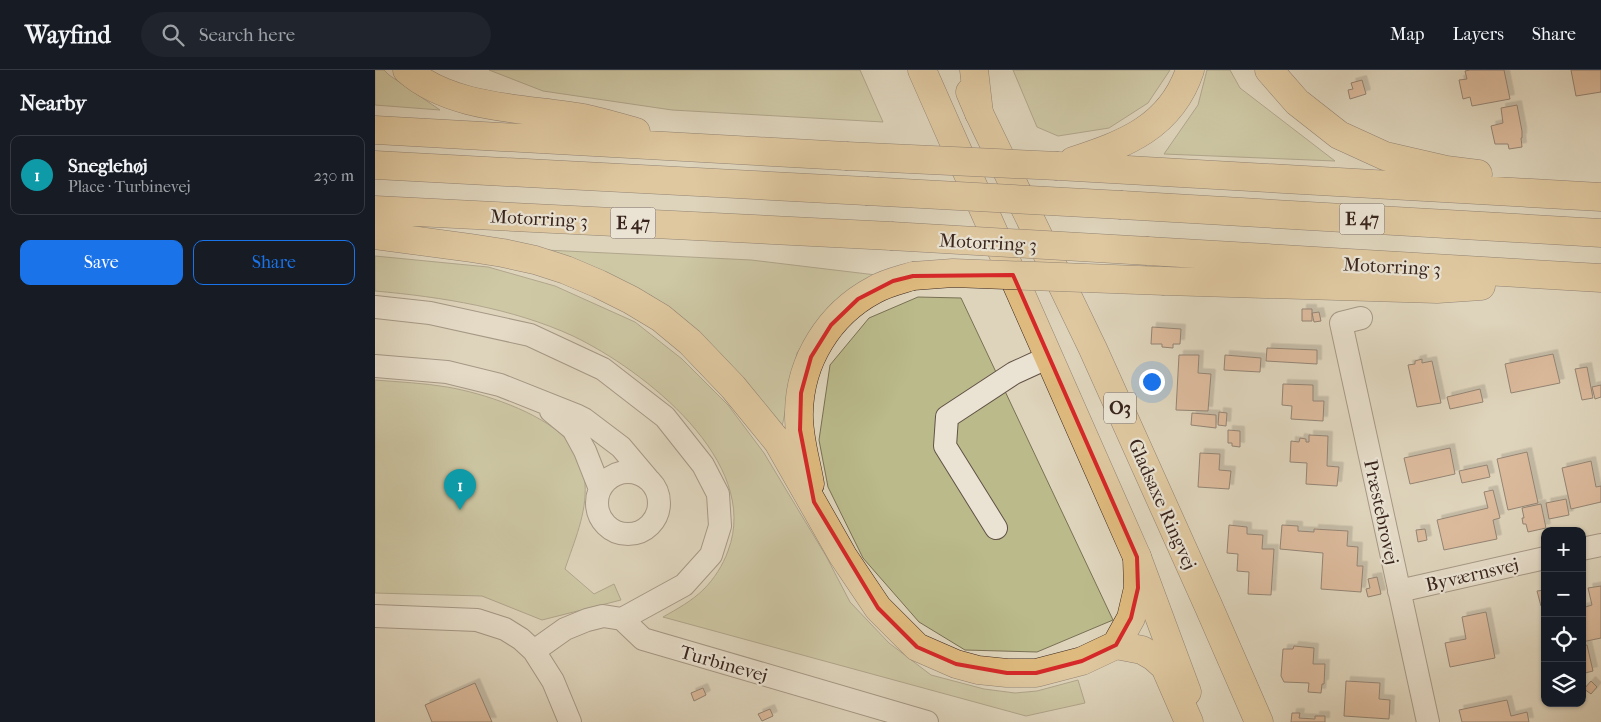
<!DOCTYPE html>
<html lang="en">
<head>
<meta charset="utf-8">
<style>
  :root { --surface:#171b24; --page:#20242c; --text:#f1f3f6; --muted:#9ea1a6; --line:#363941; --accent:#1a73e8 }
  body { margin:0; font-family:"IM FELL French Canon",serif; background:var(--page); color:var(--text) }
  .controls { position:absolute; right:15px; bottom:15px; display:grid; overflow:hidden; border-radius:10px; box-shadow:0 1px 4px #0004 }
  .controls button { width:45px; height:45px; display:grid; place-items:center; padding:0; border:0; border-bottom:1px solid var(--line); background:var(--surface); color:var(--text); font:25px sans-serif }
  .you { position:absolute; left:776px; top:311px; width:18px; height:18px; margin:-12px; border:4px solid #fff; border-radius:50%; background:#1a73e8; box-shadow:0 0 0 8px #1a73e833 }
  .badge { display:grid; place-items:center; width:32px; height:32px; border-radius:50%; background:var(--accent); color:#fff; font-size:16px; font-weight:700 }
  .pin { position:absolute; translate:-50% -41px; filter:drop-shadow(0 1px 2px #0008) }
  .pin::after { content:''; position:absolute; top:26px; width:18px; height:15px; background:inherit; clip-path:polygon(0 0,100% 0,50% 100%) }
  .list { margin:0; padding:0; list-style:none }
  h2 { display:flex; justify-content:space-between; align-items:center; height:65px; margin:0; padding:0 20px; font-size:21px }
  h2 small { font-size:16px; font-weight:400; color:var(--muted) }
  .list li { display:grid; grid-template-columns:32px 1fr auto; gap:15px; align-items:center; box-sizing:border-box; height:80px; margin:0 10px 10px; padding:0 10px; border:1px solid var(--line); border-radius:10px }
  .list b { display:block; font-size:19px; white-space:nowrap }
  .list p { margin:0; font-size:16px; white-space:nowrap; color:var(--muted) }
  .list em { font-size:16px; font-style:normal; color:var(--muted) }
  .actions { display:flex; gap:10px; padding:15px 20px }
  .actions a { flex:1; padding:11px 0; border:1px solid var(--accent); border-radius:10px; text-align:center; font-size:18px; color:var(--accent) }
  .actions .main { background:var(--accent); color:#fff }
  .icon { flex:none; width:28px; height:28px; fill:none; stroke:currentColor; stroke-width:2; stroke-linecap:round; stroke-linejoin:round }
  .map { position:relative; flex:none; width:1226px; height:652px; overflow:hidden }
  header { display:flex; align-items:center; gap:30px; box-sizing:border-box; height:70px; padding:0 25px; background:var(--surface); border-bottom:1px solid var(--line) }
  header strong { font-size:24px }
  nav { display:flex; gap:28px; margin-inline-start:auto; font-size:18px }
  .search { width:350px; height:45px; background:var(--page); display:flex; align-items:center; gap:12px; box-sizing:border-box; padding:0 18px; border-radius:28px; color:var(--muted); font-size:19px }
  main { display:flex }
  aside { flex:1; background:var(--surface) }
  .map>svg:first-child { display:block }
  .green { fill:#baba8b; stroke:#7a7054 }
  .building { fill:#d79c75; stroke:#39251e; filter:url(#shadow) }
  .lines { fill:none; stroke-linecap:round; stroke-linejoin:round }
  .minor-casing { stroke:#625145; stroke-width:24 }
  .major-casing { stroke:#39251e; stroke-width:29 }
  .highway-casing { stroke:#39251e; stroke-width:29 }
  .minor { stroke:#eae3d3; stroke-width:22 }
  .major { stroke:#dfba7e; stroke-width:28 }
  .highway { stroke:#dfba7e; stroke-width:28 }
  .highway-bridge-casing { stroke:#39251e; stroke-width:29; stroke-linecap:butt }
  .highway-bridge { stroke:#dfba7e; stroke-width:28 }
  .marked { fill:none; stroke:#d62828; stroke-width:4; stroke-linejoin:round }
  .labels { text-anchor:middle; stroke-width:4.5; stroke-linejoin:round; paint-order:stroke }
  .shield { fill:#eae3d3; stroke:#6e5e54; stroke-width:1 }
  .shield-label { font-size:18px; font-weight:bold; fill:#39251e }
  .street-label { font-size:19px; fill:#39251e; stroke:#eae3d3 }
</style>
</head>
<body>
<header>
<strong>Wayfind</strong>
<div class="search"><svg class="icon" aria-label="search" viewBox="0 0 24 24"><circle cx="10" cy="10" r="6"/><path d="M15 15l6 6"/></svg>Search here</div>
<nav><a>Map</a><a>Layers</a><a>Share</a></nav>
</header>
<main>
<aside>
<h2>Nearby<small></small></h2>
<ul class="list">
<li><span class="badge" style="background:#0f9aa8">1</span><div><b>Sneglehøj</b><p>Place · Turbinevej</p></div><em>230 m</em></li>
</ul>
<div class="actions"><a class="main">Save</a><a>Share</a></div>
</aside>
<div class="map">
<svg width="1226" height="652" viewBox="0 0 1226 652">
  <defs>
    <filter id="shadow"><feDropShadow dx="4.5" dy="-4.5" stdDeviation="0" flood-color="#0004"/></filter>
  </defs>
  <rect width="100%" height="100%" fill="#ded4bb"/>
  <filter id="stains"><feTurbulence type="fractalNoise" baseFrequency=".004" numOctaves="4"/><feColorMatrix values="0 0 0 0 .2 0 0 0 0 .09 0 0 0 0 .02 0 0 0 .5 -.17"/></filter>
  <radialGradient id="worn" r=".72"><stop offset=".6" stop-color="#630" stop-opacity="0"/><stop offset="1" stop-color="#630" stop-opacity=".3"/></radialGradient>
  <path class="green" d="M0,0H9L14,5L65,40L0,35Z
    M114,0H485L508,52L297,40L168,21Z
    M638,0H795L773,33L734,58L683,66L662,57Z
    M832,0H855L865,18L960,91L789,84L823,35Z
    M150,179L376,190L501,205L457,233L422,283L407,357L340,286L277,226L194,194Z
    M0,186L113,197L180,216L260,252L307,289L353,335L389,383L451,486L475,532L514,573L556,605L609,619L640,623L662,621L703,610L710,633L651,646L288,547C302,539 317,531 329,519C339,509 348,495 353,481C387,392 269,300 198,266C137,238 67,227 0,221Z
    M543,227L586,228L738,550L662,582L590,580L544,552L488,488L453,417L444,370L455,295L494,248Z
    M0,310C24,312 49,313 72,317C108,323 165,342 190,368C199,377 209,401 210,414C212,443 199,472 190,499L219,524L239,514L246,530L167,550L107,526L0,523Z"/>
  <path class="building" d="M1095,0H1129L1135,29L1097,36L1095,27L1088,29L1084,10L1092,9L1090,1Z
    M1196,0H1226V22L1201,26Z
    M987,10L991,24L975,29L973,20L978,19L976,13Z
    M1142,35L1147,61V68H1146L1147,77L1134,79L1133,74H1120L1116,56L1128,53L1126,38Z
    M927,239H937V251H927Z
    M944,242L946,251L939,252L937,243Z
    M777,257L806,259L805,274H798V278L787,277V274H776Z
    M892,278L942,280V294L891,291Z
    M1178,284L1185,313L1136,323L1130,294Z
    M804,285H824L823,303L836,304L833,341L801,340Z
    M850,285L886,288L885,302L849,300Z
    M1047,289V293L1057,291L1066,333L1042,337L1033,295L1040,294V291Z
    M1212,297L1218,328L1207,330L1200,299Z
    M908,314L938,315V331H949L948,351L916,349L917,336L907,335Z
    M1226,315V327L1220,329L1217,317Z
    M1105,319L1108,332L1075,339L1072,327Z
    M844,342L852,343L851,356L843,355Z
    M817,343L841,345V358L816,355Z
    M853,360L865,361V377L857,376V373H853Z
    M934,365L953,366L952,396L964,397L962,416L931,414L932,393L915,392L916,371L924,372L925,368L931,369V372H934Z
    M1075,378L1080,404L1035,414L1029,388Z
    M1152,382L1163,433L1133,440L1122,389Z
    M825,383L845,384L844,400L856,401L854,419L823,417Z
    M1216,391L1221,417L1226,416V432L1196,439L1187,398Z
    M1112,395L1115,407L1087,413L1084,401Z
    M1118,420L1125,448L1118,450L1122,469L1069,480L1062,450L1113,438L1109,422Z
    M1191,429L1194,445L1174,449L1171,433Z
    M1166,434L1171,458L1153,462L1151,454H1148L1147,448H1149L1147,438Z
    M854,455L872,457V464L888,465L887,479H899L896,525L873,524L874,502L862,501L863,484L852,483Z
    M907,455L923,456V461L939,462V459L973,461L972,476L983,477L982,496H988L986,522L946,519L948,483L905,479Z
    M1050,459L1052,470L1043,472L1041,460Z
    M1002,507L1006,524L993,527L991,519L995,518L993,509Z
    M1226,516V568L1207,572V538L1217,535L1213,518Z
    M1170,520V535L1166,536L1162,521Z
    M1111,542L1120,588L1075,597L1070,573L1091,569L1087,547Z
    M1212,575L1218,601L1210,603L1207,593V576Z
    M919,576L939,578L938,594H950L949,614H947L946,623L933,622L934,613L909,612L906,606L908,579H918Z
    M971,611L1005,613L1004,629L1015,630L1014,649L969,646Z
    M1216,611L1222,617L1216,624L1209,619Z
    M100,613L117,652H57L50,635Z
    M328,618L331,625L319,631L316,623Z
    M1132,630L1136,646L1152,642L1154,652H1087L1084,640Z
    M395,639L398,646L387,651L383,644Z
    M917,643H925L924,648L940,649V646H950V652H916Z"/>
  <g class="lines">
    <g class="minor-casing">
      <path id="minor" d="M0,237L55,243L155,265L228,299L290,347L328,395L343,424L345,456L336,485L309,515L247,549
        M986,248L966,253L1053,652
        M0,296L72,302L125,315L203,346L209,349L246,377L273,409
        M176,341L198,359L210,381L225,419
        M222 433a31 31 0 1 1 62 0a31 31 0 1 1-62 0Z
        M621,458L570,376L572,347L639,303L674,287
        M1207,479L1226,475
        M1024,521L1170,488
        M0,546L102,550L130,559L146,569L159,581L178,611L195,652
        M159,581L190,559L212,550L228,546L247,549L268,569L552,652"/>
    </g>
    <g class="major-casing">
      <path id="major" d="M547,0L762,487L812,622
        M595,22L604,43L718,279L833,535L884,652"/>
    </g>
    <g class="highway-casing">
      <path id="highway" d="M32,0C77,40 152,38 208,48C226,52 243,57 261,62
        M599,0L604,43
        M894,0L922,32L964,65L1010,86L1071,100L1103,104
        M0,60L471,86
        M698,91C750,74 796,57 815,0
        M0,95L491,121
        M683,96L1226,127
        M747,135L1226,163
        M0,140L516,166
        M0,165L96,178L128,183L160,190L191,200L224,214L256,230L286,248L315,272L358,317L403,372L468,486L503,538L542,577L581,594L603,600L632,603H661L707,591L741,575L767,580L779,587L790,597L814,652
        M773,181L1226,208
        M790,211L1062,219L1106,216
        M435,414C431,390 423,366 424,342C425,291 454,244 499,220C511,213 525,210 538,206
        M741,575L756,548L763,518L762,487"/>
    </g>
    <use href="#minor" class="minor"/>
    <use href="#major" class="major"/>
    <use href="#highway" class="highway"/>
    <g class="highway-bridge-casing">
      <path id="highway-bridge" d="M471,86L683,96
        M491,121L747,135
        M516,166L773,181
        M538,206L578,203L790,211"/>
    </g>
    <use href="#highway-bridge" class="highway-bridge"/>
  </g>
  <path d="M0 0H1226V652H0ZM638,205L762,487L763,518L756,548L741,575L707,591L661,603H632L581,594L542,577L503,538L439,432L425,360L426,323L436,287L456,255L483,229L518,211L538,206Z" fill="#ded4bb" fill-opacity=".55" fill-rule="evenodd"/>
  <path class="marked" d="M638,205L762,487L763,518L756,548L741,575L707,591L661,603H632L581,594L542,577L503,538L439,432L425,360L426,323L436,287L456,255L483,229L518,211L538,206Z"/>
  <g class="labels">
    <g class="shield">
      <rect x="964.5" y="133.5" width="45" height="31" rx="4"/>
      <rect x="235.5" y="137.5" width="45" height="31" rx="4"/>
      <rect x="729" y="322.5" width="32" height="31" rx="4"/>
    </g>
    <g class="shield-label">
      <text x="987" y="155">E 47</text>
      <text x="258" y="159">E 47</text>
      <text x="745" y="344">O3</text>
    </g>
    <g class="street-label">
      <text transform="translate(164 148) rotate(3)" y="7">Motorring 3</text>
      <text transform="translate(613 172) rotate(3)" y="7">Motorring 3</text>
      <text transform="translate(1017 196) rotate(3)" y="7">Motorring 3</text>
      <text transform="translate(788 434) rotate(66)" y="7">Gladsaxe Ringvej</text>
      <text transform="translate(1007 442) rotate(78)" y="7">Præstebrovej</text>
      <text transform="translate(1097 504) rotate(-13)" y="7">Byværnsvej</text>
      <text transform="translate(349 593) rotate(16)" y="7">Turbinevej</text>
    </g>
  </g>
  <rect width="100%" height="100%" filter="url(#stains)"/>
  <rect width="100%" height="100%" fill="url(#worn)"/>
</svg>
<div class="controls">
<button>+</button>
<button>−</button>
<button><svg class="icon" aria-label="locate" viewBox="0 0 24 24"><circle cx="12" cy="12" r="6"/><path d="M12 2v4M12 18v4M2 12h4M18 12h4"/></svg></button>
<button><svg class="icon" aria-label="layers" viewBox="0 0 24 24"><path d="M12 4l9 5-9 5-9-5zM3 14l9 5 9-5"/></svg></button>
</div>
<div class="you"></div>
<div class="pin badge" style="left:85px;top:440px;background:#0f9aa8">1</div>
</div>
</main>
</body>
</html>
